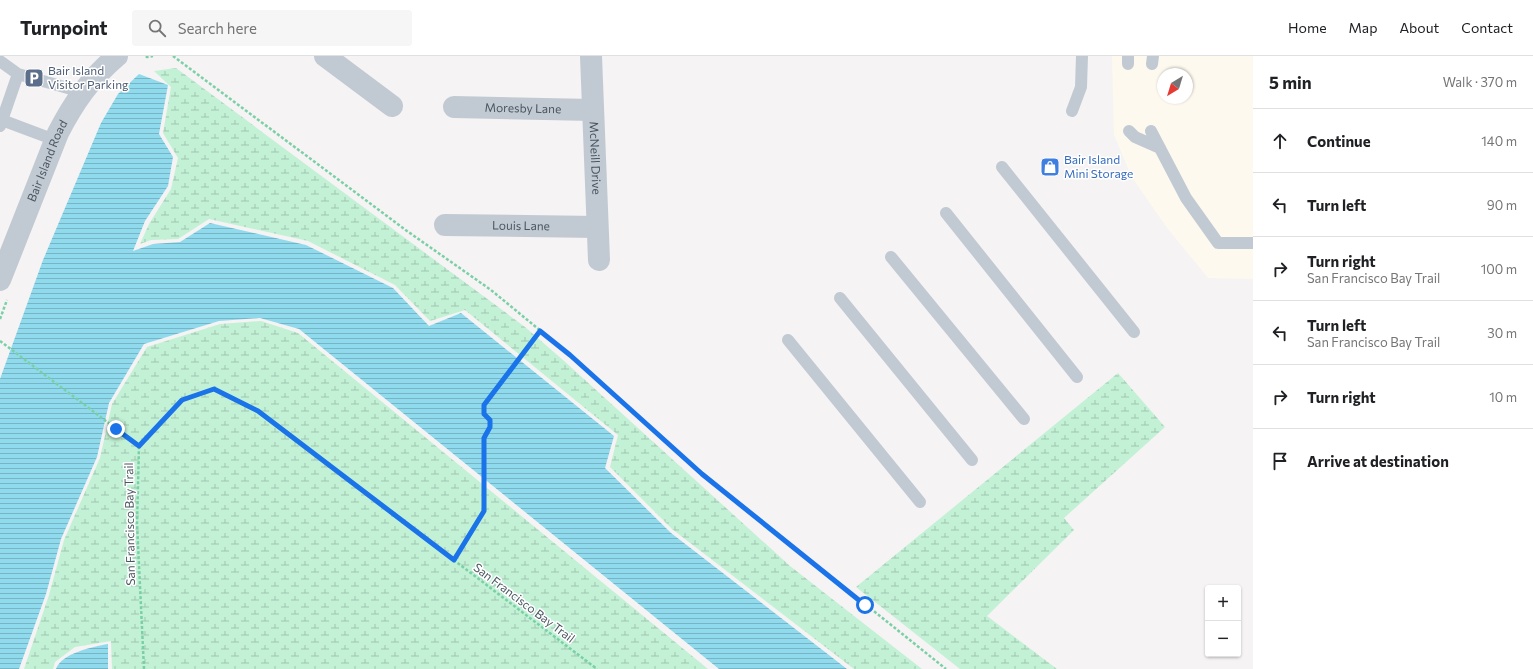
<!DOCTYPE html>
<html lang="en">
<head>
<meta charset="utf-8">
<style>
  :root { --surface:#fff; --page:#f6f6f6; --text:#202124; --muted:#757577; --line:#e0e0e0 }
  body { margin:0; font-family:Commissioner,sans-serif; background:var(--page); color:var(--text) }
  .controls { position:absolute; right:12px; bottom:12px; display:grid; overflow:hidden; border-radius:4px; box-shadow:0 1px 3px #0004 }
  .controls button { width:36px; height:36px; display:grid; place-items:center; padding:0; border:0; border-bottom:1px solid var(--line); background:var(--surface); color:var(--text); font:20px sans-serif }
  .compass { position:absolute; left:1157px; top:12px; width:36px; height:36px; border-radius:50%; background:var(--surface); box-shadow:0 1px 3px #0004; rotate:218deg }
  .stop { position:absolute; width:12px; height:12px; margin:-9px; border:3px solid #1a73e8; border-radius:50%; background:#fff }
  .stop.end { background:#1a73e8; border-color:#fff; box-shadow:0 1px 4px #0008 }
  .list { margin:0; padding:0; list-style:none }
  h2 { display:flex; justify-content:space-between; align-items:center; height:52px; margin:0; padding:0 16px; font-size:17px }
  h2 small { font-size:13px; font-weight:400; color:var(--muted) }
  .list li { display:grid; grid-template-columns:26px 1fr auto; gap:12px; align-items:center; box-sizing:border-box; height:64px; padding:0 16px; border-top:1px solid var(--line) }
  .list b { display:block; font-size:15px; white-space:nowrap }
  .list p { margin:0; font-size:13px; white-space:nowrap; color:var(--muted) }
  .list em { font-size:13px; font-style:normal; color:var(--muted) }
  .icon { flex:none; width:22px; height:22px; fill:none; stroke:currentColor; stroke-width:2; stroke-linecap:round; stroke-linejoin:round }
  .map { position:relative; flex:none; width:1253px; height:613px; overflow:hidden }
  header { display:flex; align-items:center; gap:24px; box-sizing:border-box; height:56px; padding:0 20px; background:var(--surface); border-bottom:1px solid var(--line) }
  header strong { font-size:19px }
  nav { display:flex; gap:22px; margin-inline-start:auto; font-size:14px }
  .search { width:280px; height:36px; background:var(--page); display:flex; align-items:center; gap:10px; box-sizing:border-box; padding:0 14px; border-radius:4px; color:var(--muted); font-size:15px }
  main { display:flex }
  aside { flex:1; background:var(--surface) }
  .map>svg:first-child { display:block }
  .commercial { fill:#fdf9ef; fill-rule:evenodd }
  .wetland { fill:url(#wetland-marsh) }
  .water { fill:url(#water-rules) }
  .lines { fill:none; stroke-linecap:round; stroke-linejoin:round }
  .path { stroke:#7ad0a6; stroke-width:2.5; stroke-dasharray:3 2; stroke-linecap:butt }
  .lane { stroke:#c1cad2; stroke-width:12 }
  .street { stroke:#c1cad2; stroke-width:22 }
  .route { stroke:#1a73e8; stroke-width:5 }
  .labels { text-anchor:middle; stroke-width:3; stroke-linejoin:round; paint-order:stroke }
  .service-label { font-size:12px; fill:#4e5e75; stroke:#fff; text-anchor:start }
  .street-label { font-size:12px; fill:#4a5661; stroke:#fff }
  .shop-label { font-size:12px; fill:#366cbe; stroke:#fff; text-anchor:start }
</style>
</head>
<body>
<header>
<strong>Turnpoint</strong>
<div class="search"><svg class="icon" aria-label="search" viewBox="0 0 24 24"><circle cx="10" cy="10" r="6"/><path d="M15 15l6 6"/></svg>Search here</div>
<nav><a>Home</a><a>Map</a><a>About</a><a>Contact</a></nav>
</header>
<main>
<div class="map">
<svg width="1253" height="613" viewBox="0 0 1253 613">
  <defs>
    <pattern id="wetland-marsh" width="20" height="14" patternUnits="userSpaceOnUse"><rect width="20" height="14" fill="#c3f1d5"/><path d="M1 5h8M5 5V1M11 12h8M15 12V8" fill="none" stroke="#a0c6b0"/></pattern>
    <pattern id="water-rules" width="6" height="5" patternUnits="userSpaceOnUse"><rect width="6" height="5" fill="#90daee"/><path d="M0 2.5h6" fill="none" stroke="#78b4c4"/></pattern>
  </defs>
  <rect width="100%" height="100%" fill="#f5f3f3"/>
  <path class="commercial" d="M1112,0H1253V223L1208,222L1167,172L1131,120L1114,79ZM1163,18H1187V42H1163Z"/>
  <path class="wetland" d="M176,12L525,271L563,304L790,510L922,613H854L672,473L610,411L618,379L465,254L430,265L395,229L308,185L209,163L178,183L151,184L140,188L149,168L171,133L178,102L163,77L171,31L154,15Z
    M261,265L298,277L708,613H112L111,585L75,591L55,606L53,613H24L49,539L64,484L100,402L112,348L147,291L220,268Z
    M1118,317L1165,371L1064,462L1074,474L987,560L1057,613H960L856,531Z"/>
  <path class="water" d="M139,18L168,29L159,78L173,101L168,130L145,165L133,195L153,188L180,186L210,167L306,189L393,232L429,270L461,257L614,380L605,412L671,477L847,613H719L299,273L260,262L219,265L144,288L109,347L97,401L61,483L46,538L19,613H0V323L43,204L101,67L118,38Z
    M108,588V613H56C62,597 92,591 108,588Z"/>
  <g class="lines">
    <path class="path" d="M146,0L147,1L153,0
      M173,0L407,175L491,234L570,299L703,418L946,613
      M0,263L7,244
      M0,285L139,390
      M454,504L484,455L483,382L490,371V365L484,358V349L540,275
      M144,613L137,468L139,390L182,344L214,333L258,355L597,613"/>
    <path class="lane" d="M0,5L18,18L82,36
      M1128,8V0
      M1152,8L1153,0
      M1072,55L1081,31L1082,0
      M2,64L55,84
      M0,70L18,18
      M1129,75L1135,81L1160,92
      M1151,75L1186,142L1218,187H1253
      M1002,111L1134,276
      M946,157L1077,321
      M891,201L1024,363
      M840,242L972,404
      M788,284L920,446"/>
    <g class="street">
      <path d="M325,0L392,50"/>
      <path id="s1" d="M591,0L599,204"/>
      <path id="s2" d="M454,51L593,54"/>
      <path id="s3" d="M445,169L597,171"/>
      <path id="s4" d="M0,224L58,77C74,46 90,23 117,0"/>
    </g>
  </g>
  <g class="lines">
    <path class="route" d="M116,373L139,390L182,344L214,333L258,355L454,504L484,455V382L490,371V364L484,358V349L540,275L570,299L702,418L865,549"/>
  </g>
  <defs>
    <g id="parking-square" transform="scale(1)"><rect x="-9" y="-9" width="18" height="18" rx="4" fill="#5c6f8a" stroke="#fff"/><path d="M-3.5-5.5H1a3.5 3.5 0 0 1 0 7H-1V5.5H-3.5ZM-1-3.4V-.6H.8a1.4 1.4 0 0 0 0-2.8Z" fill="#fff"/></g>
    <g id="shop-square" transform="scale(1)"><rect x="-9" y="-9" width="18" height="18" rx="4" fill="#3f7fe0" stroke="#fff"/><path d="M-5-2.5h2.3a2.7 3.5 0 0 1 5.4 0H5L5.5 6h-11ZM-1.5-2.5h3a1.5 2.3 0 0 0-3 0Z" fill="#fff"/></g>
  </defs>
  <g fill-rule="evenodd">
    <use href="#parking-square" x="34" y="22"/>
    <use href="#shop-square" x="1050" y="111"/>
  </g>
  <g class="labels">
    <g class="service-label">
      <text x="48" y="19">Bair Island<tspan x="48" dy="14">Visitor Parking</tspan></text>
    </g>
    <g class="street-label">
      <text dy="4" stroke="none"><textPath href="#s2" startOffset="69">Moresby Lane</textPath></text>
      <text dy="4" stroke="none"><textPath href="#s1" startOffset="102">McNeill Drive</textPath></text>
      <text dy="4" stroke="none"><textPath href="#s4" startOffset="128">Bair Island Road</textPath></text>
      <text dy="4" stroke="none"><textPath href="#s3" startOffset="76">Louis Lane</textPath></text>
      <text transform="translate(130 468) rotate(-91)" y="4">San Francisco Bay Trail</text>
      <text transform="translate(524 547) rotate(37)" y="4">San Francisco Bay Trail</text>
    </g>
    <g class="shop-label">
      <text x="1064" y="108">Bair Island<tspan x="1064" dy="14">Mini Storage</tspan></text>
    </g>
  </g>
</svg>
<div class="controls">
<button>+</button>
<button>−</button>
</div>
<svg class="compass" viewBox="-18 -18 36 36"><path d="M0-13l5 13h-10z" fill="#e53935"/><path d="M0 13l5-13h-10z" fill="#757577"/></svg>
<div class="stop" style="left:865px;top:549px"></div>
<div class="stop end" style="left:116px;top:373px"></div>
</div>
<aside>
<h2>5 min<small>Walk · 370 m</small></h2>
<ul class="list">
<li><svg class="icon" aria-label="ahead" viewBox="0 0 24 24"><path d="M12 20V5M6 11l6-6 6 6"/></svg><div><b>Continue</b></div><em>140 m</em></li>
<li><svg class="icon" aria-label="left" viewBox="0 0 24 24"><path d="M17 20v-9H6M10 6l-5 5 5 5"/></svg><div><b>Turn left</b></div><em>90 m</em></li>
<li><svg class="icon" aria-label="right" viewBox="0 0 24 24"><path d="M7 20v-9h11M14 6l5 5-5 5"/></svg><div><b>Turn right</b><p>San Francisco Bay Trail</p></div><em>100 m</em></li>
<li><svg class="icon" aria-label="left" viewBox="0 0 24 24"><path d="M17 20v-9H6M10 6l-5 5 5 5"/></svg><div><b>Turn left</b><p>San Francisco Bay Trail</p></div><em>30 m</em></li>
<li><svg class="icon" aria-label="right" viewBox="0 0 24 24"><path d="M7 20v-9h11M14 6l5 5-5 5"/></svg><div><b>Turn right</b></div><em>10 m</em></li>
<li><svg class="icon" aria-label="arrive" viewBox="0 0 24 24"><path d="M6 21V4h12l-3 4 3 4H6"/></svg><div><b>Arrive at destination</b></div></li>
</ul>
</aside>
</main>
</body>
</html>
